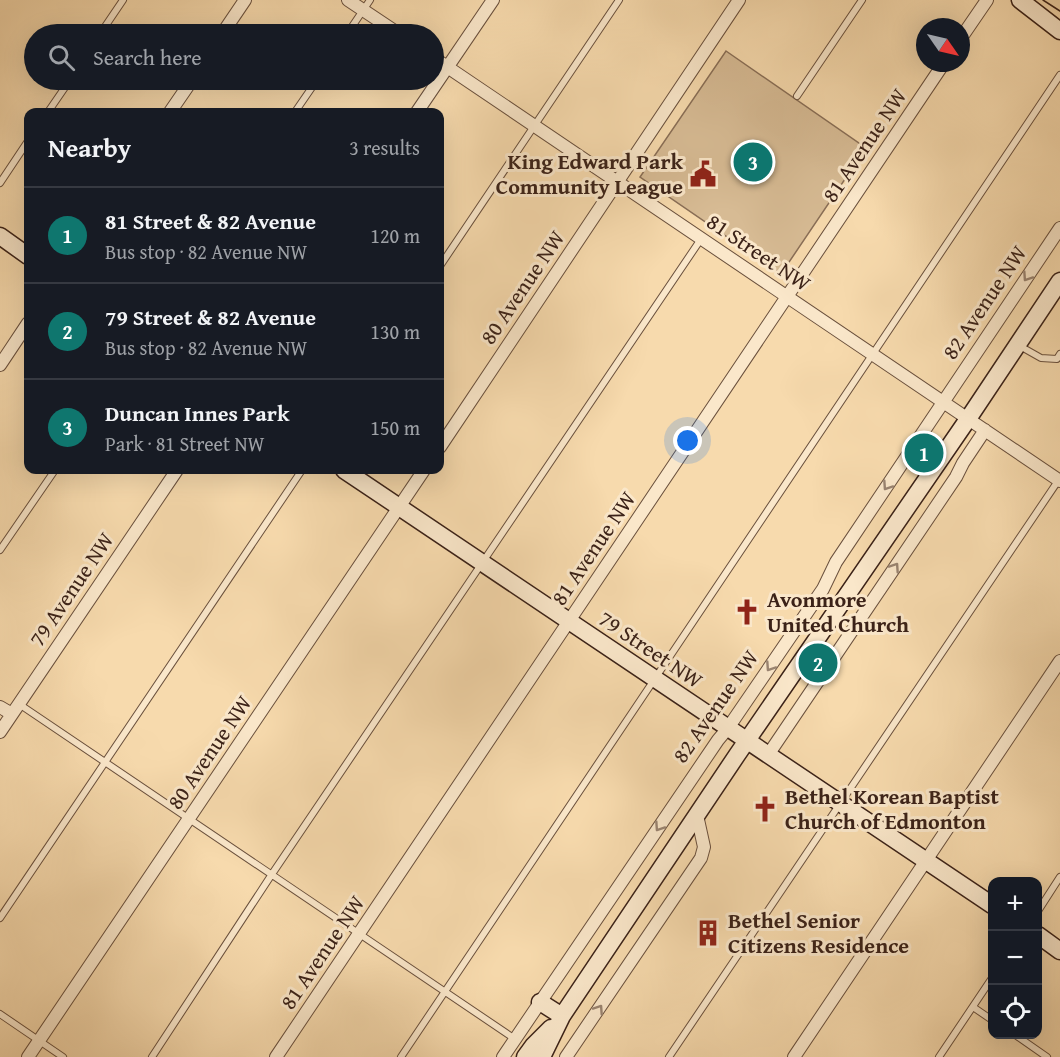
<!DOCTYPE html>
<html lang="en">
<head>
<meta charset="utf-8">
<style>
  :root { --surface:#171b24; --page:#242831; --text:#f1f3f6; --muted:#9ea1a6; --line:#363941; --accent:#0f766e }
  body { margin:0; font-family:"Gentium Book Plus",serif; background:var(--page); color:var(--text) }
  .controls { position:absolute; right:18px; bottom:18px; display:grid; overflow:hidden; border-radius:12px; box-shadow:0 6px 24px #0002 }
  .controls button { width:54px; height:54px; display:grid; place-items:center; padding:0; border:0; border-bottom:2px solid var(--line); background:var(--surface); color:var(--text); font:30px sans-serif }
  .compass { position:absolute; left:916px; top:18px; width:54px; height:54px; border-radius:50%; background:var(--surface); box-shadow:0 6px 24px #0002; rotate:124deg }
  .you { position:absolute; left:688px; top:441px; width:21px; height:21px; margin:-15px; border:4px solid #fff; border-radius:50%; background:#1a73e8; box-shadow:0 0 0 9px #1a73e833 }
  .badge { display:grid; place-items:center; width:39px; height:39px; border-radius:50%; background:var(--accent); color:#fff; font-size:20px; font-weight:700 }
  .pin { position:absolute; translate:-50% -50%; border:3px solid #fff; box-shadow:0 2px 6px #0006 }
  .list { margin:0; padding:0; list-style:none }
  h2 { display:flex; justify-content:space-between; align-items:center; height:78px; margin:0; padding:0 24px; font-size:26px }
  h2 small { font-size:20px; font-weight:400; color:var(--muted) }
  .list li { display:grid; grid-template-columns:39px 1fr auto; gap:18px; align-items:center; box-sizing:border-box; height:96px; padding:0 24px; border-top:2px solid var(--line) }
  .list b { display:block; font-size:22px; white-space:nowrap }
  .list p { margin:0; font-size:20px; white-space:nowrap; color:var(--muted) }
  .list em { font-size:20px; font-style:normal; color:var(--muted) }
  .icon { flex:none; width:33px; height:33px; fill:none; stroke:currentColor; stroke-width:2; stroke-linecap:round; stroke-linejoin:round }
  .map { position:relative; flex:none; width:1060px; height:1057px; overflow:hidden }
  .search { position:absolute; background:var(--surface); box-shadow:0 6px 24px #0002; left:24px; top:24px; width:420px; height:66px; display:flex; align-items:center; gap:15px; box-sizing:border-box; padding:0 21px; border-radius:33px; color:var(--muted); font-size:22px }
  .panel { position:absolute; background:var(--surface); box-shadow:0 6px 24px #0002; left:24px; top:108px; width:420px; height:366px; border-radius:12px }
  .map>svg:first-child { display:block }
  .green { fill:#d7bb94; stroke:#896e56; stroke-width:1.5 }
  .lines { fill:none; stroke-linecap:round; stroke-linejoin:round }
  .lane-casing { stroke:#6a503d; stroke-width:8 }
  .street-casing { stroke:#6a503d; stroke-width:14 }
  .secondary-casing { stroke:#3b2218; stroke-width:19 }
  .lane { stroke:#fae7ca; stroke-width:6 }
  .street { stroke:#fae7ca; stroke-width:12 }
  .secondary { stroke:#fae7ca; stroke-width:16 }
  .tram { stroke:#3b2218; stroke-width:1.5 }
  .oneway { stroke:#9a8471 }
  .labels { text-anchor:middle; stroke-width:6; stroke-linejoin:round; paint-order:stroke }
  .street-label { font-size:22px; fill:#3b2218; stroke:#fae7ca }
  .poi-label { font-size:22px; font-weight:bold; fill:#3b2218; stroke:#fae7ca; text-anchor:start }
</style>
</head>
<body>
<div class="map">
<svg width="1060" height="1057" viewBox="0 0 1060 1057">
  <rect width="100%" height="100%" fill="#f7daad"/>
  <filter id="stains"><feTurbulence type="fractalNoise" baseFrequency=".00333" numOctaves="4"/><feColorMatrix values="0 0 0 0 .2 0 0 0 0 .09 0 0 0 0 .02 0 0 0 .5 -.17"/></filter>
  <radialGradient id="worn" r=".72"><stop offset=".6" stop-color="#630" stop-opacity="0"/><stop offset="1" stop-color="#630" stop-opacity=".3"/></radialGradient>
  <path class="green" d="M726,51L866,148L781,274L640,177Z"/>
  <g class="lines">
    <g class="lane-casing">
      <path id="lane" d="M100,34L123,0
        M347,34L370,0
        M797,96L862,0
        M48,112L70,80
        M295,112L317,80
        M0,183L28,141
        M440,266L619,0
        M1018,345L1041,358L1057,359L1060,354
        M0,550L55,470
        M19,704L515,1039
        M1038,911L1060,877
        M0,918L302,470
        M973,1007L992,1020
        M0,1014L63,1057
        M1014,1034L1047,1057
        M152,1057L272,874L701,239
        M401,1057L1060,75
        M669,1057L1060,478
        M939,1057L992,978"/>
    </g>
    <g class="street-casing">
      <path id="street" d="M348,0L399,34
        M222,34L245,0
        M961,38L987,0
        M434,58L1060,481
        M170,112L192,80
        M417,112L493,0
        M0,365L28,323
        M440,447L739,0
        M0,707L12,714
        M0,732L177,470
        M768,755L956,477L963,463L985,430
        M28,1057L424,470
        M276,1057L944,63
        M503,1057L718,740L728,728L823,589L836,562L1060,228
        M566,1057L701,858L704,847L697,815
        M794,1057L1060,661"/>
    </g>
    <g class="secondary-casing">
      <path id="secondary" d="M1020,0L1060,31
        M0,236L28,256
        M344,470L992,905
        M1038,935L1060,951
        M540,1002L562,1016
        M525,1057L533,1046L551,1028
        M542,1057L562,1016L737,755L968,419L1060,281"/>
    </g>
    <use href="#lane" class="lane"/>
    <use href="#street" class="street"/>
    <use href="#secondary" class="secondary"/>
    <path class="tram" d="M1043,0L1060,11"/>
  </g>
  <defs><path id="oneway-chevron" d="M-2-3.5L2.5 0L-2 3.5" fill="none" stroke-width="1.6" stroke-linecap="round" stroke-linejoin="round" transform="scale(1.5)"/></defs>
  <g class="oneway">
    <use href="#oneway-chevron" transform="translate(1027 277) rotate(124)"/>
    <use href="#oneway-chevron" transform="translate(887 486) rotate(124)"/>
    <use href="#oneway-chevron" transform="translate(895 567) rotate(-56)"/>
    <use href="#oneway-chevron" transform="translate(770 667) rotate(124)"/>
    <use href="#oneway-chevron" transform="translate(659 827) rotate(124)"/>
    <use href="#oneway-chevron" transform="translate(599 1009) rotate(-56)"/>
  </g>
  <defs>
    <g id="civic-bare" transform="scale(2.07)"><path d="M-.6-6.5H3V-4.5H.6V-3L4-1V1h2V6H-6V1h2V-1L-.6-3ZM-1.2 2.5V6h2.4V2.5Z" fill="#8f2418" stroke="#fae7ca" stroke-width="2.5" paint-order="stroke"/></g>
    <g id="church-bare" transform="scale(2.07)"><path d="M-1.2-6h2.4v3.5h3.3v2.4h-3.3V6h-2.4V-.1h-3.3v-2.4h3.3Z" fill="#8f2418" stroke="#fae7ca" stroke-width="2.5" paint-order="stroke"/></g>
    <g id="building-bare" transform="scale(2.07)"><path d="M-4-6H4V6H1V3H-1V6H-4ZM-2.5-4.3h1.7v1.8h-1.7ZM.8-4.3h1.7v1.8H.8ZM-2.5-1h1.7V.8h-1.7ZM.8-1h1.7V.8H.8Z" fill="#8f2418" stroke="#fae7ca" stroke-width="2.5" paint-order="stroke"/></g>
  </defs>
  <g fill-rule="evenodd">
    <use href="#civic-bare" x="703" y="174"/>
    <use href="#church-bare" x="747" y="612"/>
    <use href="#church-bare" x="765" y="809"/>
    <use href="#building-bare" x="708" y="933"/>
  </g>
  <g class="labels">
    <g class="street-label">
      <text transform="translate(864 145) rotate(-56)" y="8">81 Avenue NW</text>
      <text transform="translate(759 252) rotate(34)" y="8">81 Street NW</text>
      <text transform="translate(522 287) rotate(-56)" y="8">80 Avenue NW</text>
      <text transform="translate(984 302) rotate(-56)" y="8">82 Avenue NW</text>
      <text transform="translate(593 548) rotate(-56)" y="8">81 Avenue NW</text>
      <text transform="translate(71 589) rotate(-56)" y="8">79 Avenue NW</text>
      <text transform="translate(651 649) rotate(34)" y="8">79 Street NW</text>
      <text transform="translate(715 706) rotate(-55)" y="8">82 Avenue NW</text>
      <text transform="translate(209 752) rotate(-56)" y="8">80 Avenue NW</text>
      <text transform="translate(322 952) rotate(-56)" y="8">81 Avenue NW</text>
    </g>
    <g class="poi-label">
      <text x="683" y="169" text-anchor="end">King Edward Park<tspan x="683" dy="25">Community League</tspan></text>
      <text x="767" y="607">Avonmore<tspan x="767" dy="25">United Church</tspan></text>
      <text x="785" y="804">Bethel Korean Baptist<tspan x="785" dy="25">Church of Edmonton</tspan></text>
      <text x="728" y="928">Bethel Senior<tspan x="728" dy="25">Citizens Residence</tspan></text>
    </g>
  </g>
  <rect width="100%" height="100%" filter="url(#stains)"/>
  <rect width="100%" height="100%" fill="url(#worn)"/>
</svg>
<div class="controls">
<button>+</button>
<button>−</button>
<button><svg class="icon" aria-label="locate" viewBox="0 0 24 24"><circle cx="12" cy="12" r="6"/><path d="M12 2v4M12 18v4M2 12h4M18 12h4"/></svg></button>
</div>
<svg class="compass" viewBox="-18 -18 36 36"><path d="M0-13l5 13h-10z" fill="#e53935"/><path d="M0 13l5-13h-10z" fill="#9ea1a6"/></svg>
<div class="you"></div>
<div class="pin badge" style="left:924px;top:453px">1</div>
<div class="pin badge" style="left:818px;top:663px">2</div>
<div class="pin badge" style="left:753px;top:162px">3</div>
<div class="search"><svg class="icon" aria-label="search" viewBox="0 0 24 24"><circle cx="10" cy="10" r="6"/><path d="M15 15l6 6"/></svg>Search here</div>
<section class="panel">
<h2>Nearby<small>3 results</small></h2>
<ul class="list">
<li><span class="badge">1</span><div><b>81 Street &amp; 82 Avenue</b><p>Bus stop · 82 Avenue NW</p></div><em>120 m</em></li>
<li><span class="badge">2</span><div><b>79 Street &amp; 82 Avenue</b><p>Bus stop · 82 Avenue NW</p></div><em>130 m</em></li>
<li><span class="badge">3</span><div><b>Duncan Innes Park</b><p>Park · 81 Street NW</p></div><em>150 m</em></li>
</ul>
</section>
</div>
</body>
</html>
